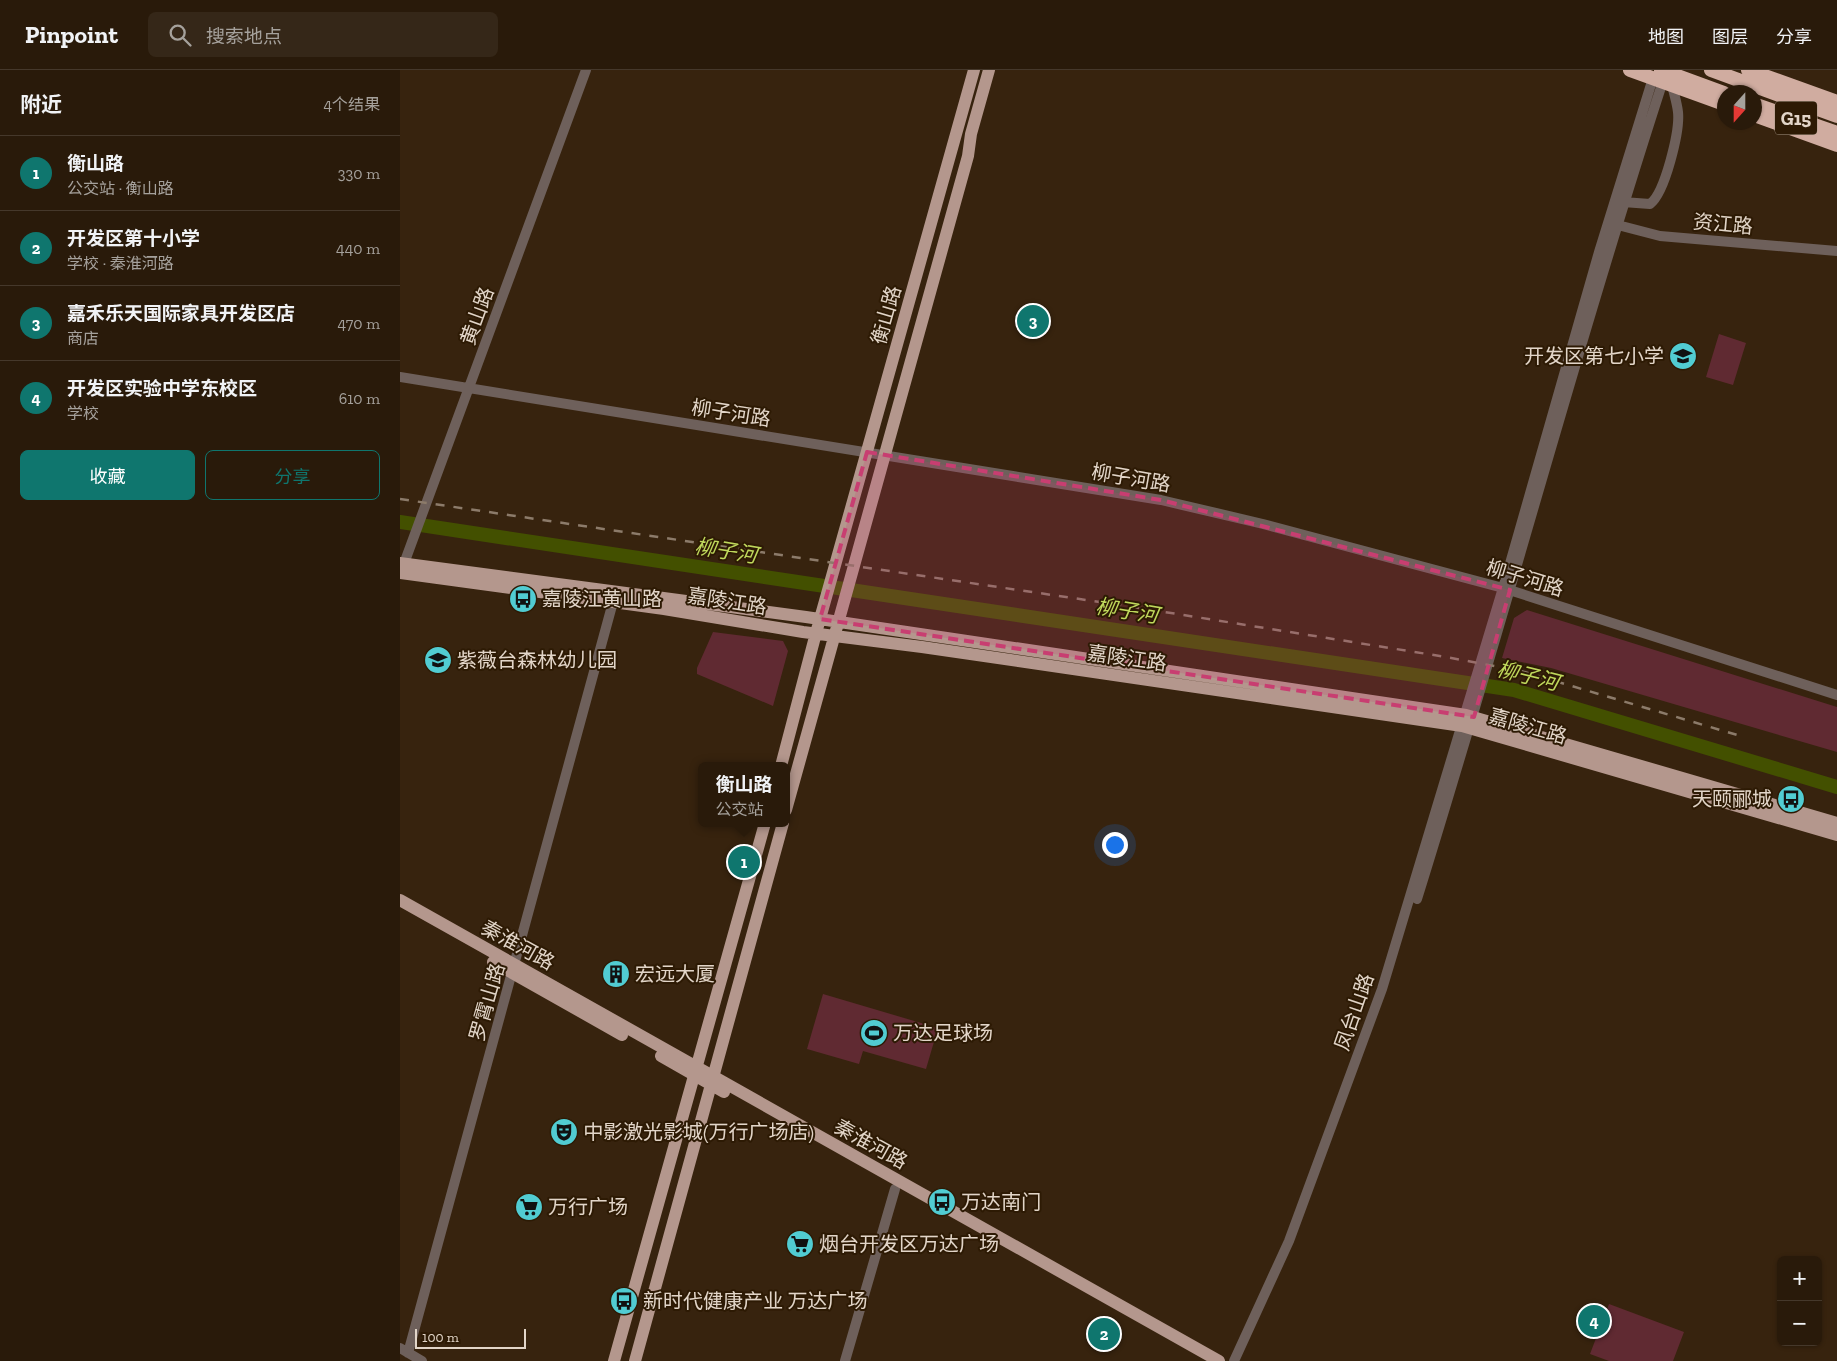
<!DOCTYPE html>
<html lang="zh">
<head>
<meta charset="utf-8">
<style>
  :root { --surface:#291a0a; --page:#352718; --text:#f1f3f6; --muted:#a5a19c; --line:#45382b; --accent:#0f766e }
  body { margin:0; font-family:"Zilla Slab","Noto Sans SC",serif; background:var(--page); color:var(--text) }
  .controls { position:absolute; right:15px; bottom:15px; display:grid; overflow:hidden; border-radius:8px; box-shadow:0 1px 4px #0004 }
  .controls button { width:45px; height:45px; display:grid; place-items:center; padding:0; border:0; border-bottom:1px solid var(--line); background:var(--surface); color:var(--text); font:25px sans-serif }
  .compass { position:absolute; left:1317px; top:15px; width:45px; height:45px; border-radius:50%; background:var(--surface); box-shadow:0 1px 4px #0004; rotate:201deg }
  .scale { position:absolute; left:15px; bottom:12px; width:111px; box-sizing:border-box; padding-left:5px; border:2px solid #e2d5c8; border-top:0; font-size:14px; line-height:18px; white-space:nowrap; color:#e2d5c8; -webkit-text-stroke:4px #2d1a04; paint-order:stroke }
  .you { position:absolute; left:714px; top:774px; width:18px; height:18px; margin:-12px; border:4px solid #fff; border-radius:50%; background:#1a73e8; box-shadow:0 0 0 8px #1a73e833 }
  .badge { display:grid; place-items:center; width:32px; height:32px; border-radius:50%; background:var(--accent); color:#fff; font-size:16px; font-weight:700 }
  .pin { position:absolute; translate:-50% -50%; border:2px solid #fff; box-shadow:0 1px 5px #0006 }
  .popup { position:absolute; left:298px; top:692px; width:92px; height:65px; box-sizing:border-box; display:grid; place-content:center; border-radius:8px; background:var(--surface); filter:drop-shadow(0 1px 4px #0005); font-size:16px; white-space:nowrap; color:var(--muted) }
  .popup b { font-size:19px; color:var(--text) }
  .popup::after { content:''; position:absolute; left:50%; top:100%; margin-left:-10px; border:10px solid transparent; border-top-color:var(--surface) }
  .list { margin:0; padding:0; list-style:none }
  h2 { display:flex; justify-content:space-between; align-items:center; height:65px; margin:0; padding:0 20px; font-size:21px }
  h2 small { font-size:16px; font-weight:400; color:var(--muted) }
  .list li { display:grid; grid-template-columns:32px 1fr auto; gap:15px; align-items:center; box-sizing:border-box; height:75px; padding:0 20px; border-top:1px solid var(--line) }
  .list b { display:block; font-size:19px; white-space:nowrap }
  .list p { margin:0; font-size:16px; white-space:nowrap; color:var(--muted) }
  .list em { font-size:16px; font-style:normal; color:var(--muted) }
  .actions { display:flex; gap:10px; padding:15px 20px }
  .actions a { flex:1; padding:11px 0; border:1px solid var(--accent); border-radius:8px; text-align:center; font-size:18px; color:var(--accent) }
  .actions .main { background:var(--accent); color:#fff }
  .icon { flex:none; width:28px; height:28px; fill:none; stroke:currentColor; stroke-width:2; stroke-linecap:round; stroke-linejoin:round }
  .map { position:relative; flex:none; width:1437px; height:1291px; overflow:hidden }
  header { display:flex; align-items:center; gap:30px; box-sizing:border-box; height:70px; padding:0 25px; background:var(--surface); border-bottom:1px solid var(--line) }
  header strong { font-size:24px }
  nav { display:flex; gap:28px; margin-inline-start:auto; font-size:18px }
  .search { width:350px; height:45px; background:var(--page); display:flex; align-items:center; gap:12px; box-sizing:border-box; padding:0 18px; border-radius:8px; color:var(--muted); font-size:19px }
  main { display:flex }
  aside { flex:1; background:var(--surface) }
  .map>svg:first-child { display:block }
  .green { fill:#602a32 }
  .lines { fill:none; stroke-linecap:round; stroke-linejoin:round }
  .river { stroke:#435000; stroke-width:14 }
  .minor { stroke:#6e605b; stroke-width:10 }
  .major { stroke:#b4978d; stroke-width:12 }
  .highway { stroke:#d0aca0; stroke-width:14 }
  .rail { stroke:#8c7b6a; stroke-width:2.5; stroke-dasharray:9 9; stroke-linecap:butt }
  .marked { fill:#c83e71; fill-opacity:0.2; stroke:#c83e71; stroke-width:4; stroke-dasharray:10 6; stroke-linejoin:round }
  .labels { text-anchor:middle; stroke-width:4; stroke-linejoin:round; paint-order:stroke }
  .shield { fill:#2d1a04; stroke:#ac9d8d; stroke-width:1 }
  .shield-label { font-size:19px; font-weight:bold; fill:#e2d5c8 }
  .street-label { font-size:20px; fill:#e2d5c8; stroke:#2d1a04 }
  .poi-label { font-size:20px; fill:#e2d5c8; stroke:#2d1a04; text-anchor:start }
  .water-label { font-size:21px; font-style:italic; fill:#bfd85c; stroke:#2d1a04 }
</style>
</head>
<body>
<header>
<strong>Pinpoint</strong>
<div class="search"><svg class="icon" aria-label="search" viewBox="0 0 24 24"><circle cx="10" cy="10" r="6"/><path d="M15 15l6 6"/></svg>搜索地点</div>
<nav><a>地图</a><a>图层</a><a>分享</a></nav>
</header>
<main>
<aside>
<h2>附近<small>4个结果</small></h2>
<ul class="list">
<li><span class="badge">1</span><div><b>衡山路</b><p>公交站 · 衡山路</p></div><em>330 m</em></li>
<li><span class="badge">2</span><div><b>开发区第十小学</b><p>学校 · 秦淮河路</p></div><em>440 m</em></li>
<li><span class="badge">3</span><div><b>嘉禾乐天国际家具开发区店</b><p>商店</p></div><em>470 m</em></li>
<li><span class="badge">4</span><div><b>开发区实验中学东校区</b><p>学校</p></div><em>610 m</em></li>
</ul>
<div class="actions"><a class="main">收藏</a><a>分享</a></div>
</aside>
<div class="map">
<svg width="1437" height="1291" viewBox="0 0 1437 1291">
  <rect width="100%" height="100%" fill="#37230e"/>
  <path class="green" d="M1319,264L1346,273L1333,315L1306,307Z
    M1127,540L1437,637V682L1151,598L1102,588L1114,548Z
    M313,562L383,571L388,581L373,636L297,604V598Z
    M423,924L538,958L526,999L463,981L459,994L407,979Z
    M1209,1234L1284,1262L1273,1291H1209L1190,1284Z"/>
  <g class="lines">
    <path class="river" d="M0,452L1114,620L1437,717"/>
    <path class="minor" d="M1223,132L1250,134C1265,123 1280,61 1278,42C1277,33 1274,24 1272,15
      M1210,153L1260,166L1437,181
      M0,307L761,430L863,454L1103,518L1437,625
      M2,499L186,0
      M1017,829C1102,557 1175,282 1263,11
      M0,1278L22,1291
      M8,1283L213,532
      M445,1291L495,1119
      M834,1291L889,1171L982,919L1103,518L1199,182L1253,8"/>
    <path class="major" d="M0,493L406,547L1066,645L1437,753
      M0,503L264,539L403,562L522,577L1062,656L1437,765
      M381,696L416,563L574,0
      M386,740L568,86L571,64L589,0
      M0,830L819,1291
      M93,892L222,965
      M261,986L324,1022
      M214,1291L365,753
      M235,1291L383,753"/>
    <path class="highway" d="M1230,0L1324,34
      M1261,0L1324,23
      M1311,0L1437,46
      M1348,0L1437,32
      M1354,34L1437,63
      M1354,45L1437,75"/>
    <path class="rail" d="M0,429L727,536L1046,587L1121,601L1344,667"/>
  </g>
  <path class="marked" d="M467,382L761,430L1110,520L1074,647L420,549Z"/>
  <defs>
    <g id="school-disc" transform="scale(1.4375)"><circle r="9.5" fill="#51ccd2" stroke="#2d1a04"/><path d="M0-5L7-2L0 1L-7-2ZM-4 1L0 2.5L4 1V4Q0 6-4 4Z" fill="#111"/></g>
    <g id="bus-disc" transform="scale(1.4375)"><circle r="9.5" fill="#51ccd2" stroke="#2d1a04"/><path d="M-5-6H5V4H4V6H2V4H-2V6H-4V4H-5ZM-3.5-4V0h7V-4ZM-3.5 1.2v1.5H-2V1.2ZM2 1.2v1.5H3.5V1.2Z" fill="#111"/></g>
    <g id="building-disc" transform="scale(1.4375)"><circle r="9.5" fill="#51ccd2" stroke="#2d1a04"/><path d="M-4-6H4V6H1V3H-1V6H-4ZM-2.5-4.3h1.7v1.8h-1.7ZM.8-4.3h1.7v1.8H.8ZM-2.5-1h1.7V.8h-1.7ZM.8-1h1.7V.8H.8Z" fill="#111"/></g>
    <g id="stadium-disc" transform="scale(1.4375)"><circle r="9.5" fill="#51ccd2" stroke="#2d1a04"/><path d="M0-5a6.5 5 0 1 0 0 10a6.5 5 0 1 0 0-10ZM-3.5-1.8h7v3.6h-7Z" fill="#111"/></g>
    <g id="theatre-disc" transform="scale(1.4375)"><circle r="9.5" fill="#51ccd2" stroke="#2d1a04"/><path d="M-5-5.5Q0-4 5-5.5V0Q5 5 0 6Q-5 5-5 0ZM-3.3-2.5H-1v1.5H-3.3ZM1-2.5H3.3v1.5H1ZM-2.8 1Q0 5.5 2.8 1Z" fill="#111"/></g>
    <g id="supermarket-disc" transform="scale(1.4375)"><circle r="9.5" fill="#51ccd2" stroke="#2d1a04"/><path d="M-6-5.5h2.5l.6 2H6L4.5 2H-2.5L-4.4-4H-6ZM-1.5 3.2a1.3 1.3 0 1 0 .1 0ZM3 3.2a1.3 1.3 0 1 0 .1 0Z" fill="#111"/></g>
  </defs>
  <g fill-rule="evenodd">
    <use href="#school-disc" x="1283" y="286"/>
    <use href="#bus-disc" x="123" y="529"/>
    <use href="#school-disc" x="38" y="590"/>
    <use href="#bus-disc" x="1391" y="729"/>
    <use href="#building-disc" x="216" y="904"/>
    <use href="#stadium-disc" x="474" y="963"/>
    <use href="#theatre-disc" x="164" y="1062"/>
    <use href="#bus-disc" x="542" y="1132"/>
    <use href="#supermarket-disc" x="129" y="1137"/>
    <use href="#supermarket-disc" x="400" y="1174"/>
    <use href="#bus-disc" x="224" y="1231"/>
  </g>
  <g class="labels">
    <rect class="shield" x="1375" y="31.5" width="42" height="33" rx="4"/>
    <g class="shield-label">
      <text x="1396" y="55">G15</text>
    </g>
    <g class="street-label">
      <text transform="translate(1323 154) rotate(5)" y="7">资江路</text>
      <text transform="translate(486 245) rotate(-74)" y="7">衡山路</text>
      <text transform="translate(77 246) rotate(-70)" y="7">黄山路</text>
      <text transform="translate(331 343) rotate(9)" y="7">柳子河路</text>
      <text transform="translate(731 408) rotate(10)" y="7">柳子河路</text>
      <text transform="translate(1125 508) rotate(17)" y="7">柳子河路</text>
      <text transform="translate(327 531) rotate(9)" y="7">嘉陵江路</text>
      <text transform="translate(727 588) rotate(8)" y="7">嘉陵江路</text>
      <text transform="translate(1128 656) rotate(16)" y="7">嘉陵江路</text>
      <text transform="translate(118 875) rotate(29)" y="7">秦淮河路</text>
      <text transform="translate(87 932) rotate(-74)" y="7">罗霄山路</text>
      <text transform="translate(954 942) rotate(-71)" y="7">凤台山路</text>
      <text transform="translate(471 1074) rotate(29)" y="7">秦淮河路</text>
    </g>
    <g class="poi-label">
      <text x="1264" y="293" text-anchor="end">开发区第七小学</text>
      <text x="142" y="536">嘉陵江黄山路</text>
      <text x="57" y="597">紫薇台森林幼儿园</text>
      <text x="1372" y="736" text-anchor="end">天颐郦城</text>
      <text x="235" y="911">宏远大厦</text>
      <text x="493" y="970">万达足球场</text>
      <text x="183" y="1069">中影激光影城(万行广场店)</text>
      <text x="561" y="1139">万达南门</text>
      <text x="148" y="1144">万行广场</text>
      <text x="419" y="1181">烟台开发区万达广场</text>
      <text x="243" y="1238">新时代健康产业 万达广场</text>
    </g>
    <g class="water-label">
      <text transform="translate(326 481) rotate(9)" y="7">柳子河</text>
      <text transform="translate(727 541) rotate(9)" y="7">柳子河</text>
      <text transform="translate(1128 606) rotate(14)" y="7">柳子河</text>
    </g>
  </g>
</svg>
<div class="controls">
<button>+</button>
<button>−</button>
</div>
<svg class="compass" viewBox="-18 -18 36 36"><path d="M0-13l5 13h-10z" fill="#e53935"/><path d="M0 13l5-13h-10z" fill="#a5a19c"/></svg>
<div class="scale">100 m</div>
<div class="you"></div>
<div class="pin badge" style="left:344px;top:792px">1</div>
<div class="popup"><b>衡山路</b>公交站</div>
<div class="pin badge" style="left:704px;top:1264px">2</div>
<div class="pin badge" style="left:633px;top:251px">3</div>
<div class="pin badge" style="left:1194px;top:1251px">4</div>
</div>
</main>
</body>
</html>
